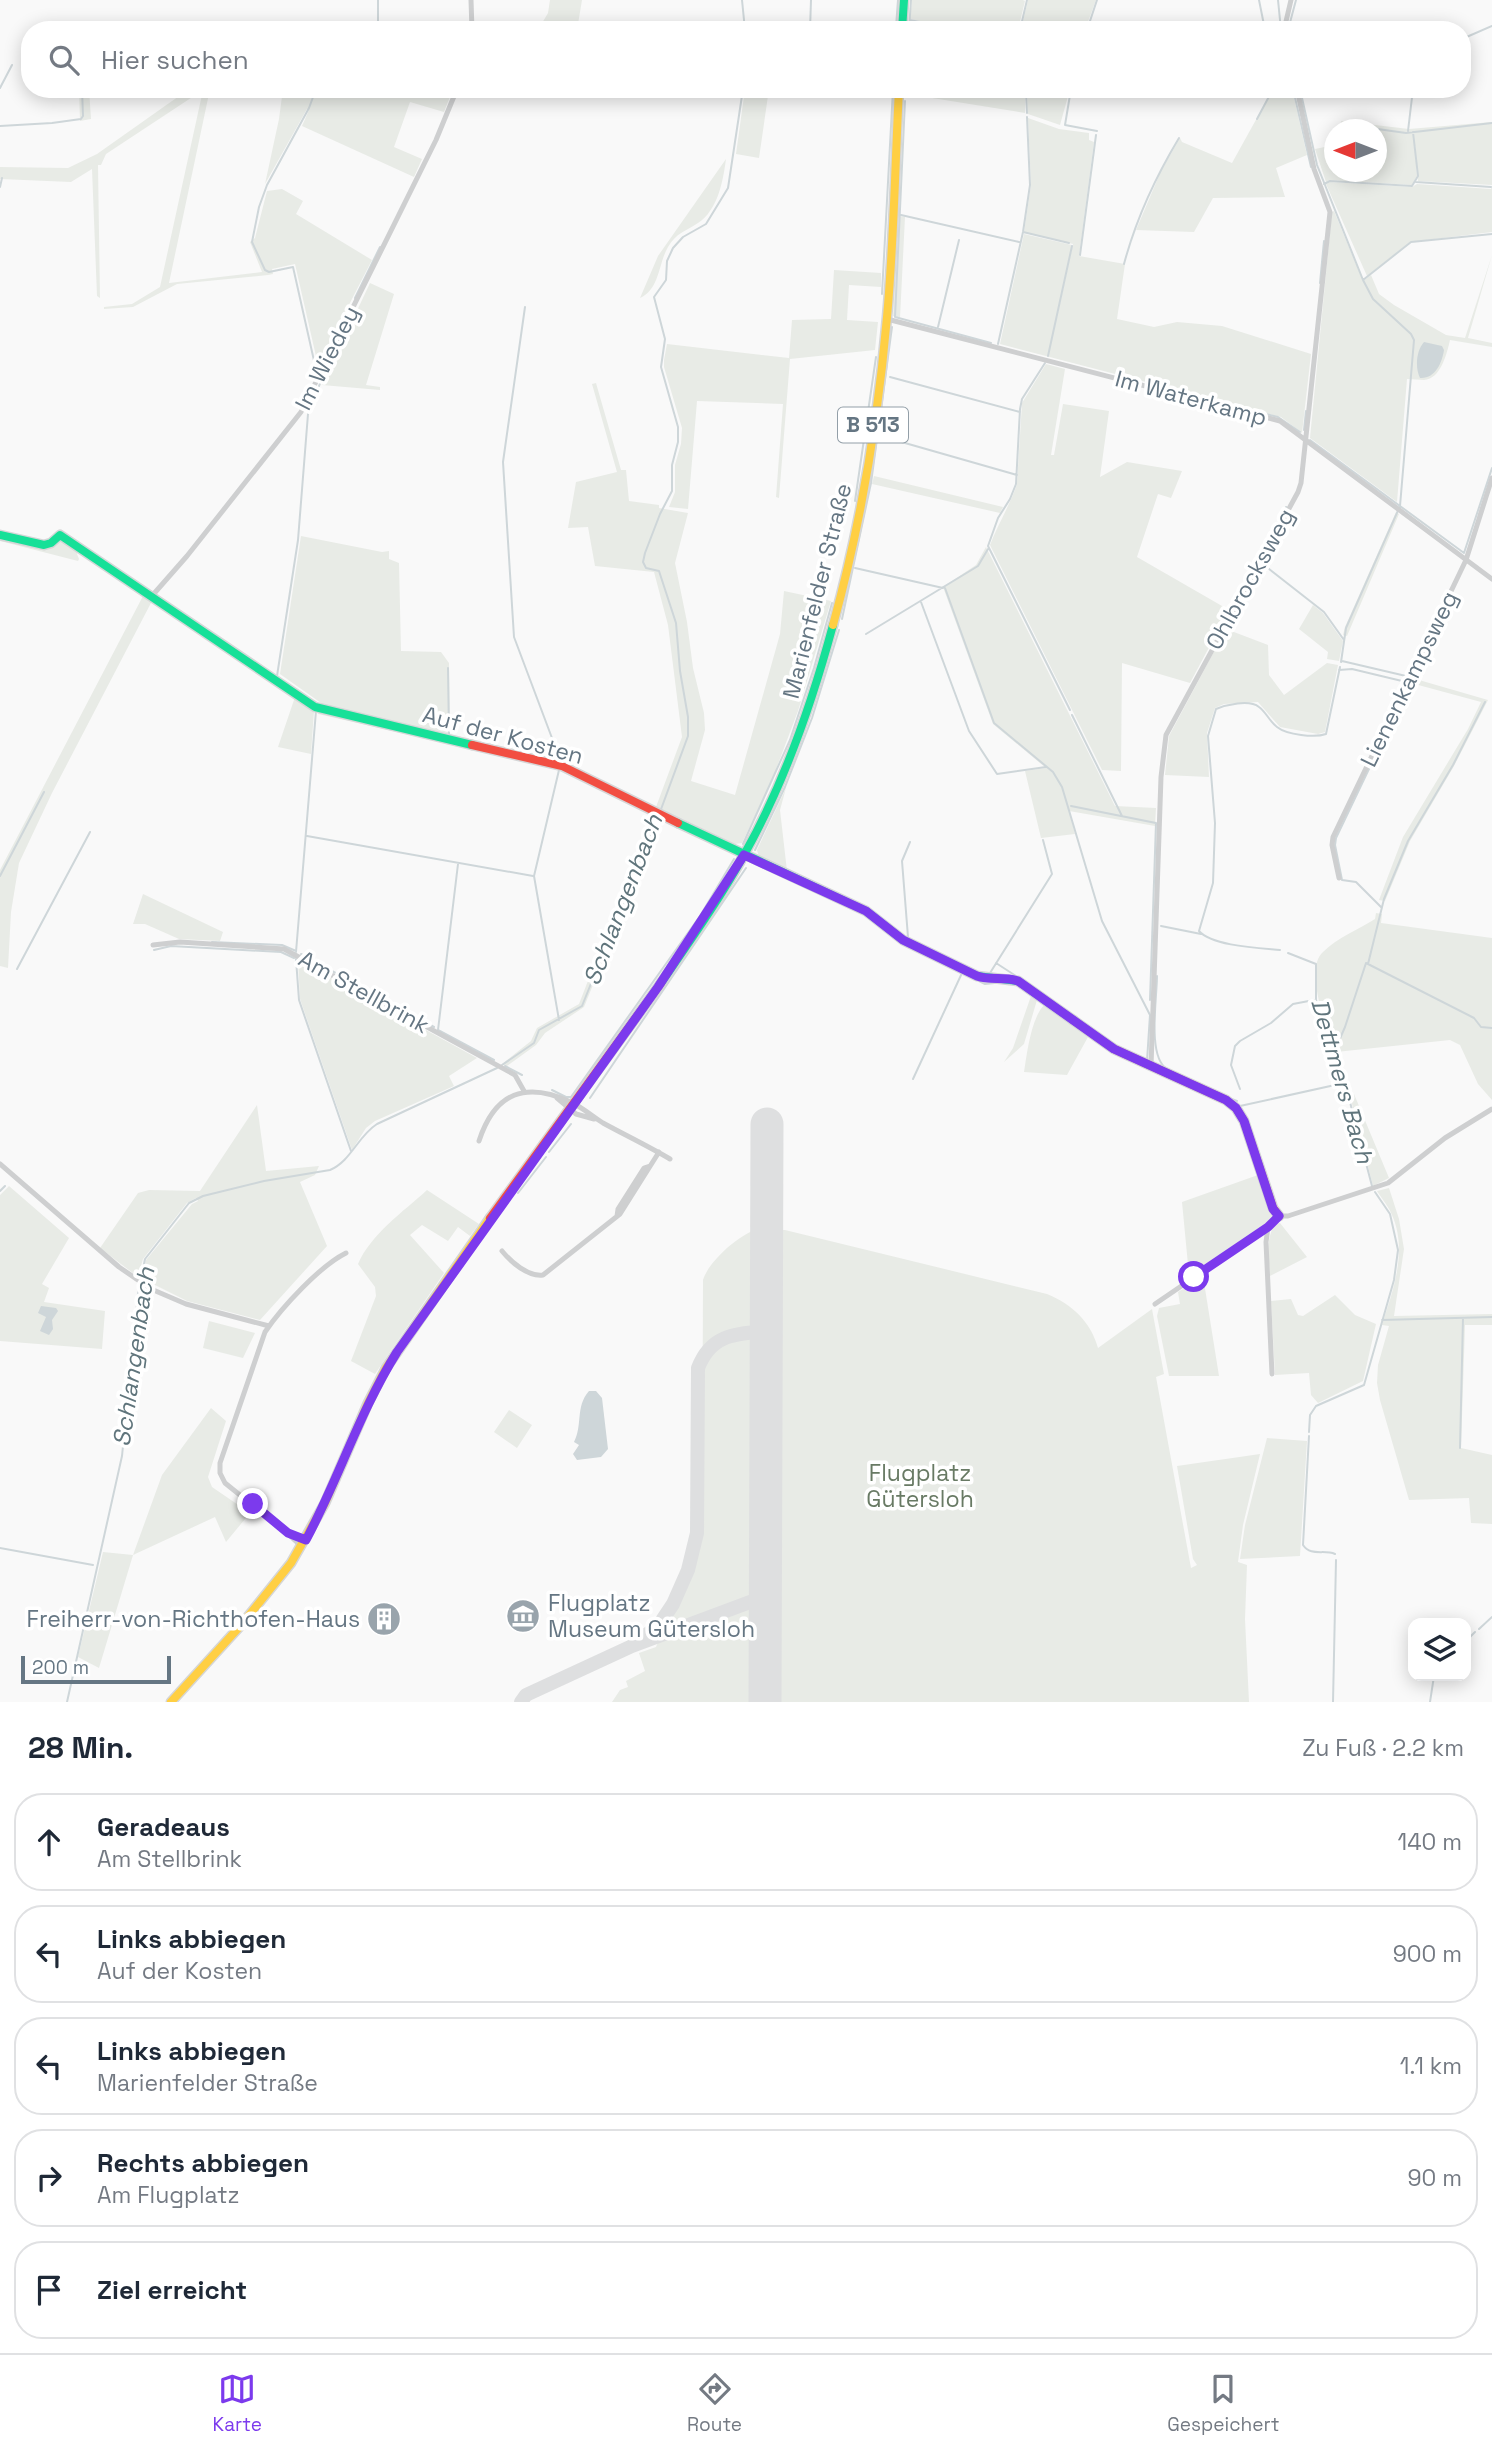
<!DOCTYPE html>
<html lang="de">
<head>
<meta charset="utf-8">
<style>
  :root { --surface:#fff; --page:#f6f6f7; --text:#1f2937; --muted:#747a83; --line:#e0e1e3; --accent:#7c3aed }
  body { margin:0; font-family:"Space Grotesk",sans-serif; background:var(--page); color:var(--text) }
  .controls { position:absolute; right:21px; bottom:21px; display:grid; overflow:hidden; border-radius:14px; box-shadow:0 4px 18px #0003 }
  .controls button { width:63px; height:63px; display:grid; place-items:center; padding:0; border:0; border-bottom:2px solid var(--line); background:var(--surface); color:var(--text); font:35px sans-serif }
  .compass { position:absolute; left:1324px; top:119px; width:63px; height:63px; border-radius:50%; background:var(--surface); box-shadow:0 4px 18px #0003; rotate:270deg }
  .scale { position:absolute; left:21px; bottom:18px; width:150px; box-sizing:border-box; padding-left:7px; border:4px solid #657683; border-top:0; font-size:19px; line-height:24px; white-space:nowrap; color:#657683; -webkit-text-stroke:5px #fff; paint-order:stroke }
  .stop { position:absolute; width:21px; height:21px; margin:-16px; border:5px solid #7c3aed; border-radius:50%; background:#fff }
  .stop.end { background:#7c3aed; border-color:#fff; box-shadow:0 2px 7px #0008 }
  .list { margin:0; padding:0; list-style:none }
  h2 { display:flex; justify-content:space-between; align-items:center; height:91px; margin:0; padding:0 28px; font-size:30px }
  h2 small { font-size:23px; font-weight:400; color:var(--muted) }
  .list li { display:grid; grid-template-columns:46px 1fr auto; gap:21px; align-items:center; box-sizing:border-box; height:98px; margin:0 14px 14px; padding:0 14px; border:2px solid var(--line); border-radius:28px }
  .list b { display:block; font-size:26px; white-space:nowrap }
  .list p { margin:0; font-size:23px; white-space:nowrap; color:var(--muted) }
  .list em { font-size:23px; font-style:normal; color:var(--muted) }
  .icon { flex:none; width:38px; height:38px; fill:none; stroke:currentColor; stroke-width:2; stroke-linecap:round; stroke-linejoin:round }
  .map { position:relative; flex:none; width:1492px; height:1702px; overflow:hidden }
  .search { position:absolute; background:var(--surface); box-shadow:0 4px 18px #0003; left:21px; right:21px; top:21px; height:77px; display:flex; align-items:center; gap:18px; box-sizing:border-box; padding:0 24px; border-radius:28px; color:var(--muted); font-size:26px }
  .sheet { height:651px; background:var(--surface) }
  nav { display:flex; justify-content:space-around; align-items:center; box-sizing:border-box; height:98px; border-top:2px solid var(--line); background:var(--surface); font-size:19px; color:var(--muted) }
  nav a { display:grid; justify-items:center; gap:4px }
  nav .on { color:var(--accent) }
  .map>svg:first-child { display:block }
  .green { fill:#e8ebe6 }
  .water { fill:#ced6d9 }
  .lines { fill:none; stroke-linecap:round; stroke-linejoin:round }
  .stream { stroke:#ced6d9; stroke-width:2 }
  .taxiway { stroke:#dedfe0; stroke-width:14 }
  .runway { stroke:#dedfe0; stroke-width:33 }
  .fast-casing { stroke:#d5d6d7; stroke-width:11 }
  .slow-casing { stroke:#d5d6d7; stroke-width:11 }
  .jam-casing { stroke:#d5d6d7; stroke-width:11 }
  .street { stroke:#cecfd0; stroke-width:5 }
  .fast { stroke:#16e098; stroke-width:8 }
  .slow { stroke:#ffcf43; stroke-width:8 }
  .jam { stroke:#f24e42; stroke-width:8 }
  .route { stroke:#7c3aed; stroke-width:9 }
  .labels { text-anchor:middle; stroke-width:7; stroke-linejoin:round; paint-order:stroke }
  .shield { fill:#fff; stroke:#939fa8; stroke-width:2 }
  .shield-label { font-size:21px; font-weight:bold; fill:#657683 }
  .street-label { font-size:23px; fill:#657683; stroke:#fff }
  .park-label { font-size:23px; fill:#687a64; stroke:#fff }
  .poi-label { font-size:23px; fill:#657683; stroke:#fff; text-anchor:start }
  .water-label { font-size:24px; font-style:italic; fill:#60757c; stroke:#fff }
</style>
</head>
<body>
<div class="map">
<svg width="1492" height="1702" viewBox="0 0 1492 1702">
  <rect width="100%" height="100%" fill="#f9f9f9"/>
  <path class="green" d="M550,0H582L577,30H538L548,13Z
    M912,0H1023L1025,1L1018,30H964L910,19Z
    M1028,0H1096L1085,30H1021Z
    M79,89H89L91,119L80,121Z
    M189,89H210L169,283L262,272L250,242L255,238L267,191L282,189L303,201L296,214L372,260L318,365L295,264L272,269L273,274L268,275L177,284L133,307L104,309V307L132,304L160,287L203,90L106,154L101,165H98L100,298L97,296L92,169L71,182L0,179V167L68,168L97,154Z
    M283,89H453L444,112L410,102L394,147L422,159L414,177L302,126L309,110L307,109L265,184L279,119Z
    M745,89H769L759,158L736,154Z
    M907,89H1008L1025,94V113L907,94Z
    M1018,89H1070L1060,125L1028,114L1027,92Z
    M1273,89H1292L1307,155L1276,168L1285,197L1213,198L1194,232L1136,230L1161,171L1180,138L1182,142L1232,163Z
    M1028,118L1059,129L1089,133V140L1094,142L1079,256L1125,264L1117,319L1154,327L1177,322L1222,326L1311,354L1302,433L1281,417L1000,344L1024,234L1072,245L1054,331L1073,244L1024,232L1031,185Z
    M1341,121L1409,129L1492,122V185L1418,181L1414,133L1417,176L1412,185L1330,180L1326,182L1315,149L1334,145V172H1376V130L1343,129Z
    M726,159C723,181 718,210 698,223C686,231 676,233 668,247C658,264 660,289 640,298L658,256Z
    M1330,182L1412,187L1417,184L1491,189L1492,186V232L1410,242L1367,276L1326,184Z
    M1334,211L1363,281L1371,275L1379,294L1394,305L1446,335L1465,338L1492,255L1468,338L1492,343V347L1450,340C1447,353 1441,379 1424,380C1419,380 1413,379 1407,379L1397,502L1310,438L1332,212Z
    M899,216L905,217L900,318L893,316Z
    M834,270L881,273V287L849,285L847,320L878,322L875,350L790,359L779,498L776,497L783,404L697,401L688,509L669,507L675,492V465L681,444L682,428L664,367V360L667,344L789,358L792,320L831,319Z
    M370,283L394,294L366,385L380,387V390L322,385Z
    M1046,364L1065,369L1051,455H1054L1063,404L1109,411L1100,477L1127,462L1182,471L1171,498L1158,494L1137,557L1229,610L1190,683L1122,663L1121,771L1102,770L990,545C998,524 1010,505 1017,484L1022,403Z
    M596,383L621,470H626L629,501L659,505V508L688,513L675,563L687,622L693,668L704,713L705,730L691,781L735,795L780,634L784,591L831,601L798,711L772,780L742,843L735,844L656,807L682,737L668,625L654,572L595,566L588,527L568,528L576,482L617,472L592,384Z
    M874,476L1003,507L1000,513L872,484Z
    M1396,512L1399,514L1347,636L1343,635L1345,627Z
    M0,536L45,547L58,538L79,549L77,554L79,559L78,561L0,541Z
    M301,536L382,552L389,551V559L399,563L401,651L441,652L449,663L450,734L558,759L559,769L318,714L321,703L280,674Z
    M986,547L1115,806L1156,808L1155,826L1069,811L1075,834L1041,838L1025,771L1046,768L993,724L943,587L976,565Z
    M143,596L152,601L52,793L19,863L11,912L8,968L0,966V870Z
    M1313,605L1323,613L1343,641L1339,661L1327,659L1328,652L1299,629Z
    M1226,629L1268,645L1269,675L1284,695L1327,663L1338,665L1325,732L1318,734L1280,727L1258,702L1224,704L1215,708L1207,733L1209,777L1165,775L1169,736Z
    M1412,678L1488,700L1454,766L1410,841L1385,901L1379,900L1403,837L1468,729L1481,702L1411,683Z
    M295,697L314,711L311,754L278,747Z
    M786,788L780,810L787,871L759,857L757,850Z
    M652,816L660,820L584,1007L545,1033L536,1045L507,1066L502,1064L531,1041L537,1028L579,1004Z
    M143,894L223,932L220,941L179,939L145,924H133Z
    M1376,913L1382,914L1381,923L1492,938V1100L1478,1084L1460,1045L1450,1040L1336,1052C1328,1031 1303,970 1323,952C1337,938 1359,929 1375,919Z
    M298,960L477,1058L449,1076L454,1086L375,1121L366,1128L352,1150L300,999Z
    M1031,996L1037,1000L1024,1044L1004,1062L1013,1048Z
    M1044,1005L1088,1037L1067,1075L1024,1072C1027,1053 1031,1019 1044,1005Z
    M1354,1094L1389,1178L1373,1186L1350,1096Z
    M257,1105L266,1171L319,1166L315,1175L300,1182L327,1246L260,1320L187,1301L141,1278L146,1260L192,1204L198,1201L196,1198L187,1203L143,1259L138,1277L100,1248L138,1193L149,1190L200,1191Z
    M1258,1175L1274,1218L1189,1275L1182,1202Z
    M9,1186L69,1238L42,1284L49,1288L44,1302L105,1311L102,1349L0,1341V1195Z
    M1389,1188L1399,1219L1404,1249L1394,1316L1492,1314V1325H1465L1461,1448L1492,1455V1524L1471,1523L1469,1498L1409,1500L1380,1400L1377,1383L1378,1365L1389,1326L1382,1325C1393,1290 1408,1251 1392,1215C1389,1207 1382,1199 1377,1191Z
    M427,1190L479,1224L470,1236L458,1227L448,1241L422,1225L410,1235L444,1273L375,1374L351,1361L376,1296L375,1287L358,1264C371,1234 403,1212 427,1190Z
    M1280,1223L1307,1257L1270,1276C1269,1258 1265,1240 1275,1224Z
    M760,1229L785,1230L1047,1294C1072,1304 1091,1322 1098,1348L1152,1309L1164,1374L1156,1377L1191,1568L1197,1565L1193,1559L1177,1466L1260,1454L1243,1525L1238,1562L1247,1565L1245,1619L1249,1702H612L620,1690L628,1687L626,1681L645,1671L639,1653L656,1647L665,1625L686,1590L694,1568L702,1534L703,1280C708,1262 742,1231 760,1229Z
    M1203,1276L1219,1376H1169L1157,1316L1159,1308L1180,1304L1178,1292Z
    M1335,1295L1355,1315L1376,1324L1363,1381L1318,1403L1311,1395L1309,1373L1275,1375L1271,1301L1291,1299L1298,1315L1303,1316Z
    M209,1321L255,1333L243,1358L203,1348Z
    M211,1408L226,1421L208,1477L212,1487L250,1513L226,1542L215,1517L133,1555L99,1668L78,1657L103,1552L133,1555L162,1475Z
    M509,1410L532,1425L517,1448L494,1432Z
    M1267,1438L1307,1441L1300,1556L1240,1559L1245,1525Z"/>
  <path class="water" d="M1424,342L1442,346L1444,350C1442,363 1435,379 1420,378C1415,368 1416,351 1424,342Z
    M41,1306L56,1308L58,1311L52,1320L53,1329L49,1335L40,1331L46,1317L38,1313Z
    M589,1391H596L602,1398L608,1449L601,1457L577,1460L573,1454L579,1445L574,1442C583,1425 575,1407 589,1391Z"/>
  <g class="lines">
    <path class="stream" d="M742,0L745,30
      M1259,0L1265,30
      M1278,0L1281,30
      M910,20L959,30
      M896,27L898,0
      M378,30V0
      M810,30L811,0
      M909,30L911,0
      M1020,30L1027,0
      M1087,30L1097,0
      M1288,30L1296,0
      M1462,39L1492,26
      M0,88L12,65
      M316,89L309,108L267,185L259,207L252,242L265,270L269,272L293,267L317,374
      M1013,89L1026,93L1027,113
      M1071,89L1065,125L1097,131
      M1293,89L1311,167
      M1300,89L1317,165L1363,280L1373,299L1411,334L1414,340L1400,506L1346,628L1341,662
      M906,95V89
      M905,101L895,317L991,343
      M1257,119L1273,89
      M1342,124L1406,133L1492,123
      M0,126L52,123L81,119L83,116L82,89
      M1408,131L1413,89
      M1416,182L1491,187
      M1324,184L1330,181L1412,186L1418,176L1413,132
      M0,187L2,178
      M901,215L1019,242
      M1023,232L1069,243
      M1080,255L1096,135
      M1124,264C1136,219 1155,178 1179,138
      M1363,280L1411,242L1492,234
      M1320,283L1324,241
      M882,294L893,89
      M355,298L380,247
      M525,307L503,462L514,637L561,762
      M938,327L959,240
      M998,344L1023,232L1030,185L1027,117
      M1048,356L1072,246
      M1045,363L1022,399L1020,409L1016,484L1010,499L998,518L988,546L1070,710
      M890,377L1020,412
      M1215,401L1278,417L1300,432
      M1304,430L1306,411
      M884,437L1017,475
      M1310,440L1464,553L1492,468
      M855,501L876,357
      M1264,565L1324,612L1344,640
      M855,568L943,588
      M1244,584L1286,507
      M945,588L994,723L1053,772L1062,787L1102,921L1150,1015L1147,1061
      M921,602L969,731L997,774L1046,767
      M842,619L871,483L892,327
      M1230,624L1262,566
      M866,634L978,566L988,549
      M1342,661L1406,676
      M448,668L449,735
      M1339,670L1352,669L1402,681
      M277,676L298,540L308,414L321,381
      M1072,715L1122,816
      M1071,806L1156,823L1150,1000
      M660,812L688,736V717L680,671L676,623L659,571L646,568L643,562L645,553L660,514L672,491V465L678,442V427L661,367L665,339L654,297L666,280L667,261L673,248L683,237L706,224L728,188L743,89
      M307,836L533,876
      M743,844L790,740L814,668L832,603
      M755,850L785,787L812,718L839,630
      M458,864L438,1030L494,1060
      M0,876L44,792
      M1381,907L1356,882L1342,880L1335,845L1336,838L1390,725
      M1161,926L1201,934
      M908,937L902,861L910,842
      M212,942L282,945L296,951
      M154,950L171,946L281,952L294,958
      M1280,950C1259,948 1212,946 1199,931L1213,883L1215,823L1208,736L1216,709C1226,705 1249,699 1259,707C1266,712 1270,722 1277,727C1287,735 1315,738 1326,734L1340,667
      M296,952L316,711
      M1288,953L1316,964V1000L1341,1068L1372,1186
      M301,954L434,1027
      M296,959L299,1000L351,1151
      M996,963L1016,976
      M1368,964L1384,899L1408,841L1453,765L1485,702
      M17,969L90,832
      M990,973L1052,874L1043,840
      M1157,976C1157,998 1147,1057 1167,1069
      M979,981L985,984L1004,982
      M559,1020L534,876L559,770
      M1335,1050L1345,1027L1366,963L1474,1018L1481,1027L1492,1028
      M502,1065L534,1043L539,1030L582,1006L658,817
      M505,1066L522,1075
      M913,1079L962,973
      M1240,1089L1231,1065L1235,1046L1240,1041L1271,1023L1293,1004L1314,1000
      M552,1090L566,1097H571L700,916L734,859
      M590,1098L746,868
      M1229,1098L1237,1101
      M1240,1106L1344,1083
      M549,1152L571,1124
      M0,1191L5,1186
      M518,1193L546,1157
      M1382,1320L1492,1317
      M1309,1432L1310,1415L1316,1406L1364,1385L1394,1280L1398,1250L1390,1214L1375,1192
      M1309,1436L1303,1545C1311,1557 1324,1549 1335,1554
      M1460,1448L1463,1318
      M0,1548L93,1565
      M1479,1629L1492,1617
      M1466,1641L1475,1632
      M67,1702L122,1456L138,1294L145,1259L189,1203L203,1196L264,1181L330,1170C351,1161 358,1136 377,1124L497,1068
      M1333,1702L1336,1560
      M1430,1702L1434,1676"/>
    <path class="taxiway" d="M632,1646L659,1625L673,1604L688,1570L697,1533L698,1368C711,1334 735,1334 767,1331
      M521,1702L526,1695L632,1646L766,1596"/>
    <path class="runway" d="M765,1702L767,1124"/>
    <g class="fast-casing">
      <path id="fast" d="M902,30L904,0
        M0,535L44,545L51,543L60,535L315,707L472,745
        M678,823L866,911L903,940L977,976L1018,981L1073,1020
        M661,983C690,941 720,899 745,853C785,782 812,703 833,625"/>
    </g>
    <g class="slow-casing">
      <path id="slow" d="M833,625C861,524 878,420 887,317C894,241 895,165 899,89
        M171,1702L242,1624L291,1563L325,1503L368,1403L386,1368L490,1218"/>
    </g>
    <g class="jam-casing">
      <path id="jam" d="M472,745L562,766L678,823
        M1073,1020L1114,1049L1226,1100L1236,1108L1244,1121L1273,1208L1279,1216
        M490,1218L661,983"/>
    </g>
    <path class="street" d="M471,0L472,30
      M1284,30L1291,0
      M887,319L1280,421L1492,579
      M151,597L187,556L301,412L436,140L457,89
      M1339,878L1332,845L1333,837L1466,560L1492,478
      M153,945L180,942L284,949L515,1075L524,1091
      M1151,1066L1161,777L1166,735L1298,492L1301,483L1330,212L1314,169L1297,89
      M557,1098L576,1114L594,1119
      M479,1141C495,1092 526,1081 571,1102C583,1108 592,1116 603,1123C625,1135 648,1146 670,1159
      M0,1164L119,1267L151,1289L186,1304L269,1326
      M617,1216L618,1209L644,1168L650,1166
      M1268,1227L1266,1242L1272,1374
      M502,1251C511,1262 528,1277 543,1275L620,1214L659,1152
      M1155,1304L1268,1227L1279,1216H1288L1388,1183L1445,1138L1492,1109
      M287,1533L306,1540
      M302,1547L287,1533L225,1483L220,1473V1463L265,1332C282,1307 320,1266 346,1253"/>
    <use href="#fast" class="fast"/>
    <use href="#slow" class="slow"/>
    <use href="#jam" class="jam"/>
  </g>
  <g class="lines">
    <path class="route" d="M253,1504L288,1533L306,1540C339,1478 360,1411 397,1352L658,987L744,855L866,911L903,940L977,976C991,981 1004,976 1018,981L1114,1049L1226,1100L1236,1108L1244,1121L1273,1209L1279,1216L1268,1227L1194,1277"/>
  </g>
  <defs>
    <g id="museum-disc" transform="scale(1.75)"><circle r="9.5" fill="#99a4ac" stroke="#fff"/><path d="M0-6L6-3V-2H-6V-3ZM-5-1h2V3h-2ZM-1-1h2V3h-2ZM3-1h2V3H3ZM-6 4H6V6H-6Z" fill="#fff"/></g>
    <g id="building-disc" transform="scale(1.75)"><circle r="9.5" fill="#99a4ac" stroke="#fff"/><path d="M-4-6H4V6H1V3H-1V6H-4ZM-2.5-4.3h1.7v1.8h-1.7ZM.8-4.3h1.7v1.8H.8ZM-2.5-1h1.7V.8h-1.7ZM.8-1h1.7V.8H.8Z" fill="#fff"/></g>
  </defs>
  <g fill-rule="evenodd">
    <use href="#museum-disc" x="523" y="1616"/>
    <use href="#building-disc" x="384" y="1619"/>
  </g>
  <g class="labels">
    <rect class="shield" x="838" y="407.5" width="70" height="35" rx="5"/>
    <g class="shield-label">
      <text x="873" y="432">B 513</text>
    </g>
    <g class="street-label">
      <text transform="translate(327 358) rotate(-63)" y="8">Im Wiedey</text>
      <text transform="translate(1191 398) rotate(15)" y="8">Im Waterkamp</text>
      <text transform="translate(1250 579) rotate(-61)" y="8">Ohlbrocksweg</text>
      <text transform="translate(817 591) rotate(-76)" y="8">Marienfelder Straße</text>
      <text transform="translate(1409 679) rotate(-64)" y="8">Lienenkampsweg</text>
      <text transform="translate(503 735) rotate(15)" y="8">Auf der Kosten</text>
      <text transform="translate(364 992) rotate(29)" y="8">Am Stellbrink</text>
    </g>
    <g class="park-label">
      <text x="920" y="1481">Flugplatz<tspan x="920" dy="26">Gütersloh</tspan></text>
    </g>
    <g class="poi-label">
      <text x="548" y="1611">Flugplatz<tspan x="548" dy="26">Museum Gütersloh</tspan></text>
      <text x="360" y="1627" text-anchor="end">Freiherr-von-Richthofen-Haus</text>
    </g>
    <g class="water-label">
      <text transform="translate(623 900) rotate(-69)" y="8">Schlangenbach</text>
      <text transform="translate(1342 1081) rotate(74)" y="8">Dettmers Bach</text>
      <text transform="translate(134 1357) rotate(-82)" y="8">Schlangenbach</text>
    </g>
  </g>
</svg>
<div class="controls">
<button><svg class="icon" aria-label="layers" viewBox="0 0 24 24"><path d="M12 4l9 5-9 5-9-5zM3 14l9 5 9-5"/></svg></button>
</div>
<svg class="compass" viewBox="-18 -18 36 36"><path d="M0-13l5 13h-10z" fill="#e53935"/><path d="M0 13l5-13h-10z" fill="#747a83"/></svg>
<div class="scale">200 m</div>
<div class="stop" style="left:1194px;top:1277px"></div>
<div class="stop end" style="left:253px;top:1504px"></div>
<div class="search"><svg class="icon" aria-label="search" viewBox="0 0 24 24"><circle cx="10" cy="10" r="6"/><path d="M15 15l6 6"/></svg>Hier suchen</div>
</div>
<section class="sheet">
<h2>28 Min.<small>Zu Fuß · 2.2 km</small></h2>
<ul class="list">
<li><svg class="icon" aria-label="ahead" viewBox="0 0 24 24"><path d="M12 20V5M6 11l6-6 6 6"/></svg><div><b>Geradeaus</b><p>Am Stellbrink</p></div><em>140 m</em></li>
<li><svg class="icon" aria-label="left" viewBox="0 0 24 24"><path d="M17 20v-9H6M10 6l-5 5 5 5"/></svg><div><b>Links abbiegen</b><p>Auf der Kosten</p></div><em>900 m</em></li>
<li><svg class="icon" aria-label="left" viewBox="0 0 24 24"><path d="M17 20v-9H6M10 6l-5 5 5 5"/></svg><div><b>Links abbiegen</b><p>Marienfelder Straße</p></div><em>1.1 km</em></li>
<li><svg class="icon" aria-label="right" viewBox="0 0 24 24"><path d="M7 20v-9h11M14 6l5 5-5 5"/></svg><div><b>Rechts abbiegen</b><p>Am Flugplatz</p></div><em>90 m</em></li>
<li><svg class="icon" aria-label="arrive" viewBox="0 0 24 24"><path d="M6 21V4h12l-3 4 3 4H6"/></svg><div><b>Ziel erreicht</b></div></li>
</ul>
</section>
<nav>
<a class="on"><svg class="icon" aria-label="map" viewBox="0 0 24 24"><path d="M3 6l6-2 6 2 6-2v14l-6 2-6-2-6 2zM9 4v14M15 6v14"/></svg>Karte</a>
<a><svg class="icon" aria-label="directions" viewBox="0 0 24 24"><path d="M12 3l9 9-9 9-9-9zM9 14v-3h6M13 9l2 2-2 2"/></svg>Route</a>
<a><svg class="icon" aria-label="saved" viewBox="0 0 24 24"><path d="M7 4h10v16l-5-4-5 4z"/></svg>Gespeichert</a>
</nav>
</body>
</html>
